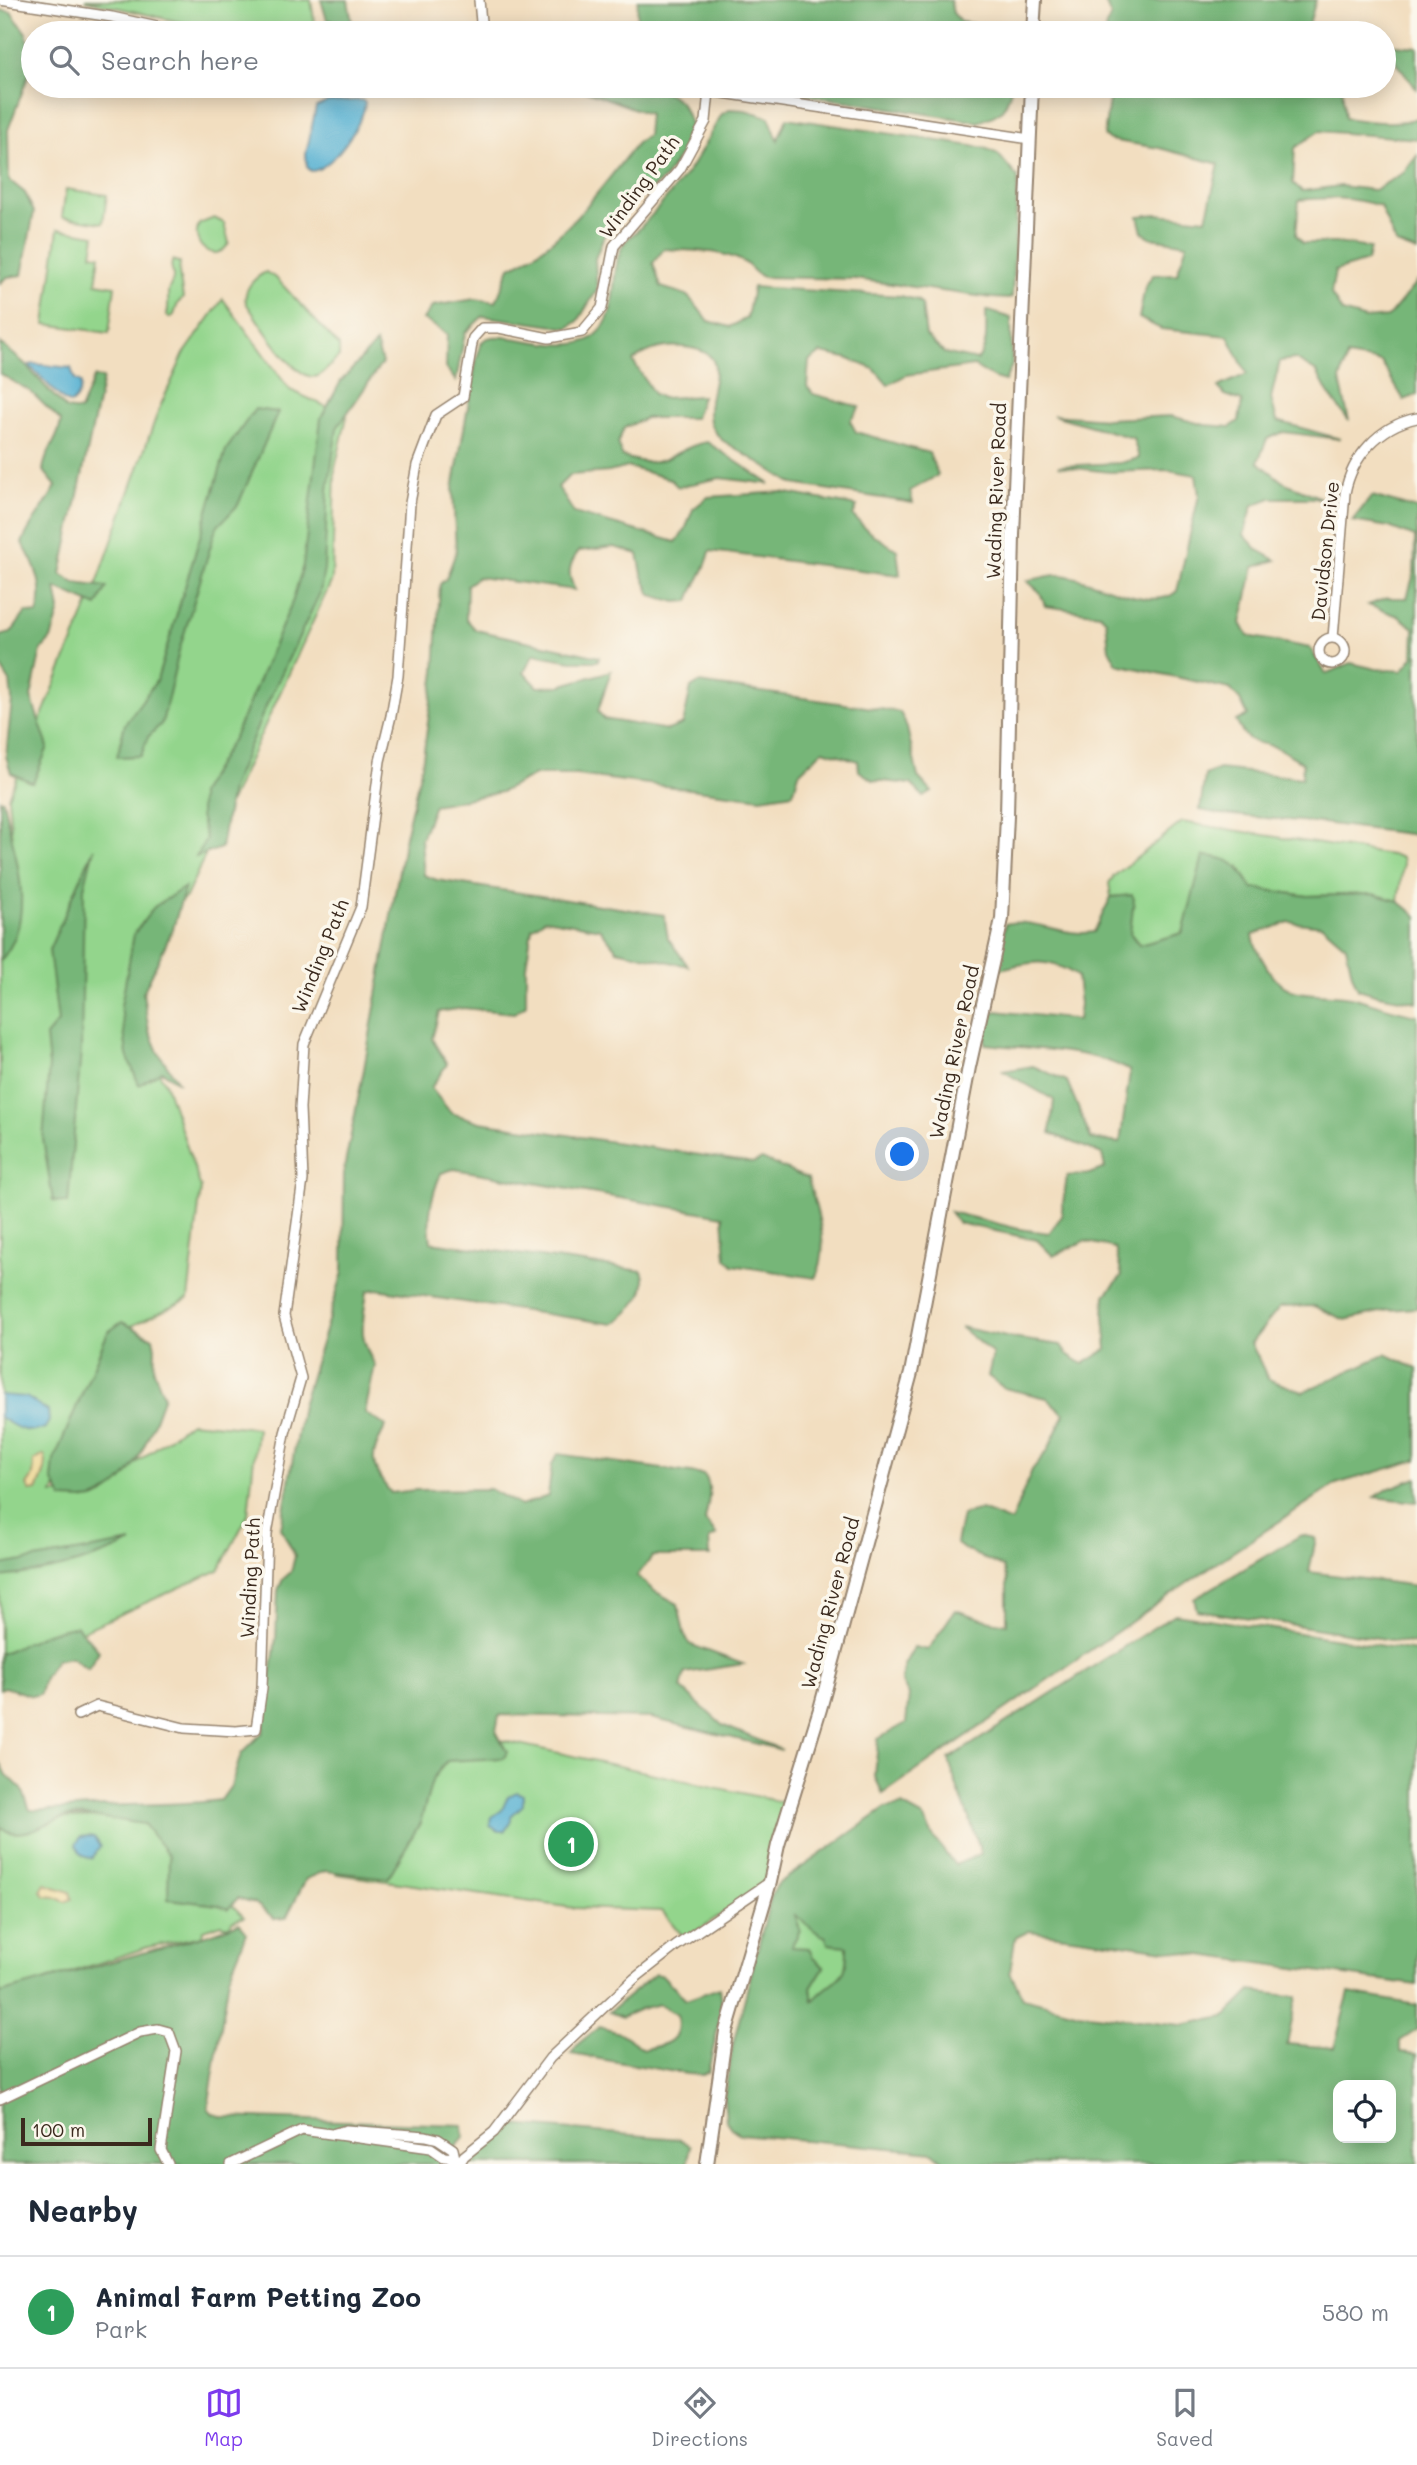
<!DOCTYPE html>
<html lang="en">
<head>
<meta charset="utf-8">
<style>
  :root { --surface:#fff; --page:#f6f6f7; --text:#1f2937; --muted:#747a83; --line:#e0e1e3; --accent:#7c3aed }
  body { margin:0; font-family:Mali,sans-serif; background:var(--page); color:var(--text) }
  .controls { position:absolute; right:21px; bottom:21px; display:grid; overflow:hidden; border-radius:14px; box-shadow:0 4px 18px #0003 }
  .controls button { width:63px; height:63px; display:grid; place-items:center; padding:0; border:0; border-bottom:2px solid var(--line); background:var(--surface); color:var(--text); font:35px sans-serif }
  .scale { position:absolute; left:21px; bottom:18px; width:131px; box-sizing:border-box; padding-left:7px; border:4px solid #3b2a1e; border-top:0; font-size:19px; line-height:24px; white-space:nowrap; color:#3b2a1e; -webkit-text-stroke:5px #fbf7ec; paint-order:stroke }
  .you { position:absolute; left:903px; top:1155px; width:24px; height:24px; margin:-18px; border:5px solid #fff; border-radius:50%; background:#1a73e8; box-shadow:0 0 0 10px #1a73e833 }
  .badge { display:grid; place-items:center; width:46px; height:46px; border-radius:50%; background:var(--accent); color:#fff; font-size:23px; font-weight:700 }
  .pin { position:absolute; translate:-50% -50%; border:4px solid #fff; box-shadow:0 2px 7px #0006 }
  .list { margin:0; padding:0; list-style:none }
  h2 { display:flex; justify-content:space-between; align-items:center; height:91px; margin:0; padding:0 28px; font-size:30px }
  h2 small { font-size:23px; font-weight:400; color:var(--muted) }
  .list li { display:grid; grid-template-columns:46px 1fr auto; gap:21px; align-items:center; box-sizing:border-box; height:112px; padding:0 28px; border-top:2px solid var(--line) }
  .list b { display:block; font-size:26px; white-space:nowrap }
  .list p { margin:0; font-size:23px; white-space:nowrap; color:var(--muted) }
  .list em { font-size:23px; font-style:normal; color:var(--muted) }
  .icon { flex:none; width:38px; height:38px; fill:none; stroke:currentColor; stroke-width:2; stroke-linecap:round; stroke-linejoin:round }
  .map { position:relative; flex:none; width:1417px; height:2164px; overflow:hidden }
  .search { position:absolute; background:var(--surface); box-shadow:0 4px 18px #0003; left:21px; right:21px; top:21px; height:77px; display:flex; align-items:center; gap:18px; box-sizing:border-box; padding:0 24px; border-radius:38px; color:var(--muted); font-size:26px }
  .sheet { height:203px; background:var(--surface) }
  nav { display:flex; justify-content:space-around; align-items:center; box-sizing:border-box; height:98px; border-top:2px solid var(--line); background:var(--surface); font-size:19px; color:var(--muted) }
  nav a { display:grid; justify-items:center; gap:4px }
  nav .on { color:var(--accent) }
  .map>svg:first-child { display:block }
  .green { fill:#93d58c; stroke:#678055; stroke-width:2 }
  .forest { fill:#76b678; stroke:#58704b; stroke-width:2; fill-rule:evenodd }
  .sand { fill:#eeda9e; stroke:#94825e; stroke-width:2 }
  .water { fill:#54b0d2; stroke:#486d78; stroke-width:2 }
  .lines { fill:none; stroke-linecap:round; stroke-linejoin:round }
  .minor-casing { stroke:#96846f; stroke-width:12 }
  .secondary-casing { stroke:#96846f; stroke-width:16 }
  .minor { stroke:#fff; stroke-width:9 }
  .secondary { stroke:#fff; stroke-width:12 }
  .labels { text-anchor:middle; stroke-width:7; stroke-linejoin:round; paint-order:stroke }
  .street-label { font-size:19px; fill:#3b2a1e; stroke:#fbf7ec }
</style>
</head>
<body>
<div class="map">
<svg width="1417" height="2164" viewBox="0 0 1417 2164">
  <rect width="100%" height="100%" fill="#fbf7ec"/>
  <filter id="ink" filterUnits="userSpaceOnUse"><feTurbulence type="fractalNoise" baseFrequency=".0143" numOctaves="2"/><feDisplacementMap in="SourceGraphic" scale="14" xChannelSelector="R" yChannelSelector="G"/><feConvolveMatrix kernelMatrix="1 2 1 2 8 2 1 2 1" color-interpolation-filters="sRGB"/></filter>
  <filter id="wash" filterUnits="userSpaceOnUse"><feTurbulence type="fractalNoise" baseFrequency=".00686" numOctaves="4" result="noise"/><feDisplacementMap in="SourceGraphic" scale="28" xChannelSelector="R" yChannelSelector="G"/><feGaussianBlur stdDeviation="1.57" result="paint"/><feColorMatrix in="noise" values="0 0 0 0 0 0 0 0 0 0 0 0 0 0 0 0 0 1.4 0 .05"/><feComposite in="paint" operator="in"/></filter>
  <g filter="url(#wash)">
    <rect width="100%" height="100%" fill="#f2dec0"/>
    <path class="green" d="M85,0H311L316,33H227Z
      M66,189L107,195L103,223L62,217Z
      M214,218L224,223L229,243C216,266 189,245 199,224Z
      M58,229L95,235L92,254L100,255L96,283L115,286L109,333L45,324Z
      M173,260L180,263L179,273L183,298L178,303L174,315L170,318L167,316C169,305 168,303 168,293C168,287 174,283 173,276C173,268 169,267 173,260Z
      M266,272L277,279L339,346V357C333,362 325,373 318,376C296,385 257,318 246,303C243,289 254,278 266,272Z
      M223,299L290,390L347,416L335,468L332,580L186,897L142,933L126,1026L165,1082L201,1188L188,1299L123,1330L53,1494L99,1491L190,1422L257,1428L248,1515L219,1570L0,1668V927L17,894L8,797L95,589L159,409L184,354Z
      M1182,822L1397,856L1402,858L1403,865L1398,901L1373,894L1308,896L1252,888L1239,866L1188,915L1183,933L1140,945L1130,933L1132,895L1111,897L1109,883L1114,876Z
      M450,1729L791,1804L770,1881L685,1939L662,1911L574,1908L337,1874Z
      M143,1816L244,1917L232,1921L230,1926H224L222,1924L203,1930L202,1936L148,1947L22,1988L0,1993V1820Z
      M794,1914L826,1937L847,1946C848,1986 833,1976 813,2002L811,1988L824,1967L813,1958L791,1947L800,1930Z"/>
    <path class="forest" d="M321,0H348L352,23L327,20Z
      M638,0H950L953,13L961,22L1023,31L1024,33H625L626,27L637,17Z
      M1104,0H1316L1309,24L1314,33H1107L1106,26L1111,16Z
      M0,10L11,12L26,33L30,48V71L8,130L9,180L25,193L34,212L22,275L7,277L0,283Z
      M1384,44L1417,47V89L1393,58L1384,60Z
      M573,86C605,86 653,77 679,101C685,107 688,119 691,126L683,150L665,178L616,217L603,238L595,259L597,290L578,321L568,328L483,316L465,333L456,381L446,368L447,334L423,319L433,306L475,299L496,302L510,267C564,245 601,187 637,143L647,135L649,114Z
      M751,86H1012C1004,112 1004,112 978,122Z
      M1111,86H1342L1345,118C1364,121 1399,126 1417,118V139L1319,131L1295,148L1293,183L1302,191L1340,186L1374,190L1403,173L1417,155V252L1396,244L1380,206C1352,197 1328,197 1299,200L1296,235L1303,243H1337L1370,248L1367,261L1335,271L1331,294L1342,312L1366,319L1388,317L1417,282V395L1404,400L1381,362L1347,356L1340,380L1349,421L1328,393L1317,372L1295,359L1280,361L1271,398L1277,421L1340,439L1283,432L1267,439L1258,462L1283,482L1321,498H1271L1253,505L1244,535L1258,550L1276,560L1254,567L1241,623L1248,636L1310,648L1326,674L1351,663L1376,669L1402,671L1413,657L1414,628L1398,616L1368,605L1387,598H1407L1414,573L1415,537L1389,527L1352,521L1372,496L1417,509V835L1322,823L1220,814L1200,810L1205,775L1219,769L1302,778L1303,763C1293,757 1282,749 1272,746C1249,740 1248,743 1236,721L1248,716L1240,700L1230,689L1117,664L1109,649L1106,620L1100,614L1045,606L1040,592L1027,581C1037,579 1050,574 1060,575C1090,576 1152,615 1177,591L1199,495L1196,475L1168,470L1110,472L1058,466L1120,463L1139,458L1133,438L1053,415L1107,419L1171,416L1205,425L1230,427L1239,421L1242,401L1225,395L1218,387L1247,374L1228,336L1161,329L1139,318L1145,287L1153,275L1177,274L1187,244L1152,238L1142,232L1138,216L1157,214L1206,219L1219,164L1159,148L1110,140L1104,136Z
      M731,109L745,110L769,117L778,140L787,118L985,148L998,154L1018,178L1012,297L1008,299L992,298L855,279L763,277C753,274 751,265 742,261C718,249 690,251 664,249L653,263L661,287L687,295L709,321L730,327L747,318L753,287L901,296L917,300L922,305L926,336L944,353L977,360C989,349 986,325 986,310L1011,318L1012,365L1005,381L994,378L974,366L906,375L888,385L874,369L846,358L821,353L809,361L807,386L813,394L860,407L850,421L856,432L929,453L938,475L910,491L913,503L793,484L722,440C717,434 711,429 710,422C703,388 739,352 683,347C665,345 647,350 633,361L654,394L662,398L702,396L695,418H646L624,428L618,443L622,456C668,474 670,448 707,442L770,484L720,478L678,487L670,479L628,467L609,472L570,475L558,487L574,513L676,542L685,530L693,509L708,497L782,492L857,506L853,516L869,532L897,550L900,575L710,551C707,569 695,582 689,601L676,602L651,595L642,574L638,554L614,547L579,551C568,565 567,575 575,590L478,577L467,585L466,619L476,630L599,657L598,661H571L534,654L524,672L538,687L559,686L611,671L598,711L604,719L668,730L683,724L691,688L699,683L900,712L907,728L918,777L932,792L924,797L911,784L873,780L859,771L858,761L823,750L799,773L793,793L761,798L576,775H535L501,792L434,805L421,839L424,875L437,880L664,915L668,938L688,966L617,950L600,929L545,919L532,928L526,966V1005L514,1013L463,1008L439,1012L432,1039L447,1064L431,1088L451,1113L480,1122L753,1163L762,1159L808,1179C816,1209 832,1248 815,1278L733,1265L726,1258L723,1216L454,1169L441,1173C431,1197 427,1217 431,1242L642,1271C651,1292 629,1313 613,1324L376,1289L367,1291C363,1323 357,1336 375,1365L365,1413L386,1426C369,1456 369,1466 391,1493L416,1490L490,1489L521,1506L548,1496L552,1464L558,1454L704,1475C714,1487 707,1507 705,1521L717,1535L709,1539L710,1556H653L637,1576L654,1591L678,1604L684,1633L689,1644L743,1664L685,1673L681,1688L722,1725L782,1750L651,1718L499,1715L496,1731L507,1752L504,1758L447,1761L433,1778L420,1823L388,1878L325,1871L306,1879L286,1918L275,1919L255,1903L238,1898L228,1909L218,1905L168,1899L169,1856L144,1824C124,1822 92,1814 73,1816C46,1818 28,1843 0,1828V1763L6,1774L22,1789L30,1810C51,1811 70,1808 90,1807C134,1803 177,1806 221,1800L231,1786L241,1754L263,1732L276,1638L278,1590L283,1579L291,1572L295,1556L281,1528L302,1405L343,1272L344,1169L364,1069L405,836L422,765L435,672L440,584L446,579L456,552L453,489L477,357C479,353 480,346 482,342C495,324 565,360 595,336C622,314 608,272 623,245C626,239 633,235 638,230C654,213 669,196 683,178C699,159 709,134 722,114Z
      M0,343L24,363L66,409L80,411L94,377L103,378L61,574L75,583L107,587L97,606L56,588L60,610L51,639L41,650L31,697L48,747L33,783L11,773L6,756L12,700L10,682L0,666V636L11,633L26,612L37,614C46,588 36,566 22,543C30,522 46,506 56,486L43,470C46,448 58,443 61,421L30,391L0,374Z
      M376,343L382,363L337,428L328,490L324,569L320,593L267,704L231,789L221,848L196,857L206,839L200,816V793L234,737L247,708L293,600L303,565L321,418L341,381Z
      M255,409L278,412L238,505L216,528L179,651L162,723L148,737L141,756L117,757L125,724L157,680L226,450Z
      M0,799L3,800C13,851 40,917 0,961Z
      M94,848L84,888L81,1050L68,1203L53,1201L43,1139L49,1066L46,1036L58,1022L49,950Z
      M1203,856C1232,857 1238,865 1252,888L1308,896L1373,894L1398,901L1417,916V1002L1378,995L1358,989L1352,974L1346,946L1323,926L1289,922L1253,935C1254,946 1260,955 1265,964C1286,1005 1318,989 1355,998C1376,1004 1395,1011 1417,1015V1308L1389,1310L1345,1320L1314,1306L1280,1307L1251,1343L1268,1379L1303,1392L1386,1354L1417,1369V1460L1336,1484L1206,1570L883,1794L875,1777L878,1739L906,1723L909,1695L901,1681L904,1665L914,1647L928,1650L955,1610L986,1620L1007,1624V1580L1003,1567L965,1550L956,1543L962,1515L981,1510L1011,1522L1032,1470L1048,1450L1064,1414L1047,1398L1004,1388L988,1376L993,1354L960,1327L1011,1338L1061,1345L1067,1354L1083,1364L1107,1349L1104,1317L1105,1295L1122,1276L1115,1248L1084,1241L1053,1256L1037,1240L958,1223L950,1212L1019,1229L1049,1233L1061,1217L1067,1176L1089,1174L1105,1168L1102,1154L1050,1133L1054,1100L1003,1071L1033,1066L1067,1081L1091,1139L1120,1143L1130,1071C1092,1049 1030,1049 985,1044L987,1018L996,1011L1078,1020L1080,1004L1077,976C1048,956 1029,962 997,970L1005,924C1035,917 1064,938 1094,932L1111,897L1132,895L1134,899L1130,933L1139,945L1183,933Z
      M185,887L173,929L143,993L149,1031L158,1052L179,1083L162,1071L139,1085L127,1055L121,1006L134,934L154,907Z
      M122,1322L153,1338L155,1348L154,1371L164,1396C149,1435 137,1481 96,1498C87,1502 73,1499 63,1499L52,1480L54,1460L108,1332Z
      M1417,1478V1502L1375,1497L1390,1488Z
      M1301,1535L1316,1538L1309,1572L1417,1586V1644L1197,1610L1194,1599Z
      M132,1542C90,1563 47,1572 0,1577V1565Z
      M1175,1614L1417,1651V1985L1029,1931L1015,1938L1010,1972L1023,1998L1079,2013L1181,2025L1225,2017L1251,1991L1297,1997L1287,2044L1334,2048L1349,1993L1417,2005V2030L1400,2041V2052L1417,2054V2164H947L933,2152L740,2134L731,2128L726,2121L724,2098L733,2044L772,1893L778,1884L886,1808L902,1805L922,1816L936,1841L955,1865L981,1854C973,1822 956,1792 949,1759ZM795,1915L819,1934L826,1937L828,1944L847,1946C848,1985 834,1976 813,2001L811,1988L824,1967L813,1958L809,1948L791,1947L800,1930ZM1338,2085H1391V2138H1338Z
      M77,1626L99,1651L88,1669L71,1657L56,1660L44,1678L40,1694L32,1696L5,1687L0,1689V1654L50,1632Z
      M239,1923L247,1933L229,1977L208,2108L213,2114L223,2117L463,2125L464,2138L441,2164H0V1993L210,1934Z
      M655,1974L663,1976L686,2000L719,1988L722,2009L708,2072L702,2075L687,2074L571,2054L578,2044L599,2027L620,2033L644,2049C666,2045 682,2042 677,2015L659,2004L640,2009L622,2017L609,2012Z
      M513,2125L680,2139L691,2146L687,2164H472L498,2136Z"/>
    <path class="sand" d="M44,1455C49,1464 42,1480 37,1490L30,1491L27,1485L33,1476L34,1461Z
      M45,1884L70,1892L72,1899L65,1902L55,1897L45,1896L41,1891Z"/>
    <path class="water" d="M362,100L365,103C364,122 331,171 311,171L307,167L306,154L316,107L327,102Z
      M35,364L71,368L75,380L81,383C81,392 78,398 71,404L64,401L29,365Z
      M0,1395L26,1397L48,1411L49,1421L45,1428C29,1436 14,1427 0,1417Z
      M517,1792L523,1795V1805L511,1816V1821L505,1831H499L490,1826L492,1817L502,1810L508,1796Z
      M88,1836L94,1837L100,1847L92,1858C81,1858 80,1852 76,1844L81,1837Z"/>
  </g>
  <g filter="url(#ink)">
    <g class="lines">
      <g class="minor-casing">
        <path id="minor" d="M0,0L112,17L184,33
          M479,0L482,33
          M676,86L1030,139
          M1319 651a13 13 0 1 1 26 0a13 13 0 1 1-26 0Z
          M1333,638L1345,493C1352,457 1379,426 1417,418
          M78,1715L97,1706L184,1728L236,1731L256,1729L262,1688L267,1534L285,1433L301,1378L284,1316L303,1180L300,1108L304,1044L361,907L380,761L391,716L398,676L410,503L417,465L436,415L463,397L473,338L482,328H499L549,338L582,332L602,308L614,246L680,169L706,121L709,91
          M0,2099L140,2032L158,2029L169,2032L176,2051L161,2150L168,2164
          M335,2133L346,2130L426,2136L438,2139L453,2149L455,2158
          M231,2164L302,2130L431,2148L444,2157L455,2158L461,2161
          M459,2164L464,2156L494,2132L550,2058L634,1979L676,1946L770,1882"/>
      </g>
      <g class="secondary-casing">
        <path id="secondary" d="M1033,33L1035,0
          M707,2164L726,2031L770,1882L778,1845L820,1709L911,1373L969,1067L1002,919L1007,816L1013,535L1032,86"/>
      </g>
      <use href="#minor" class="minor"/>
      <use href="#secondary" class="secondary"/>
    </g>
  </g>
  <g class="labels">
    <g class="street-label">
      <text transform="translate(639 187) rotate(-54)" y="7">Winding Path</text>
      <text transform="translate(996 491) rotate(-88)" y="7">Wading River Road</text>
      <text transform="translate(1325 551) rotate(-84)" y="7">Davidson Drive</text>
      <text transform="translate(320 956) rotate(-68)" y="7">Winding Path</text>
      <text transform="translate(954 1052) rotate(-78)" y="7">Wading River Road</text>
      <text transform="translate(250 1578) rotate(-87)" y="7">Winding Path</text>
      <text transform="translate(830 1603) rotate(-75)" y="7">Wading River Road</text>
    </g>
  </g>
</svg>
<div class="controls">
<button><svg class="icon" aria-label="locate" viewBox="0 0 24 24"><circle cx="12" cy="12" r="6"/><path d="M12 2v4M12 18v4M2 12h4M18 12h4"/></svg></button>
</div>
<div class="scale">100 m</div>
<div class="you"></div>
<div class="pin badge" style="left:571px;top:1844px;background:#2e9e5b">1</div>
<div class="search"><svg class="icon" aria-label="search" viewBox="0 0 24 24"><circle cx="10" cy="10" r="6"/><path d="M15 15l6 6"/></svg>Search here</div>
</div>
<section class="sheet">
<h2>Nearby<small></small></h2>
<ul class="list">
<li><span class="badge" style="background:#2e9e5b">1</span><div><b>Animal Farm Petting Zoo</b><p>Park</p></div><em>580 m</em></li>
</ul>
</section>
<nav>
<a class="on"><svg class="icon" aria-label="map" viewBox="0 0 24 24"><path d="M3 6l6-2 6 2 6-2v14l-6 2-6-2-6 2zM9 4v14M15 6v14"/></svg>Map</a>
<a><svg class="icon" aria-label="directions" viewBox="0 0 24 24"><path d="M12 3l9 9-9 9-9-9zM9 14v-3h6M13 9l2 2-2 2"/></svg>Directions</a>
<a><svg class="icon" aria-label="saved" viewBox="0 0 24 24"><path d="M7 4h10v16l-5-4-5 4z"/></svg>Saved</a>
</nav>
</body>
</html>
